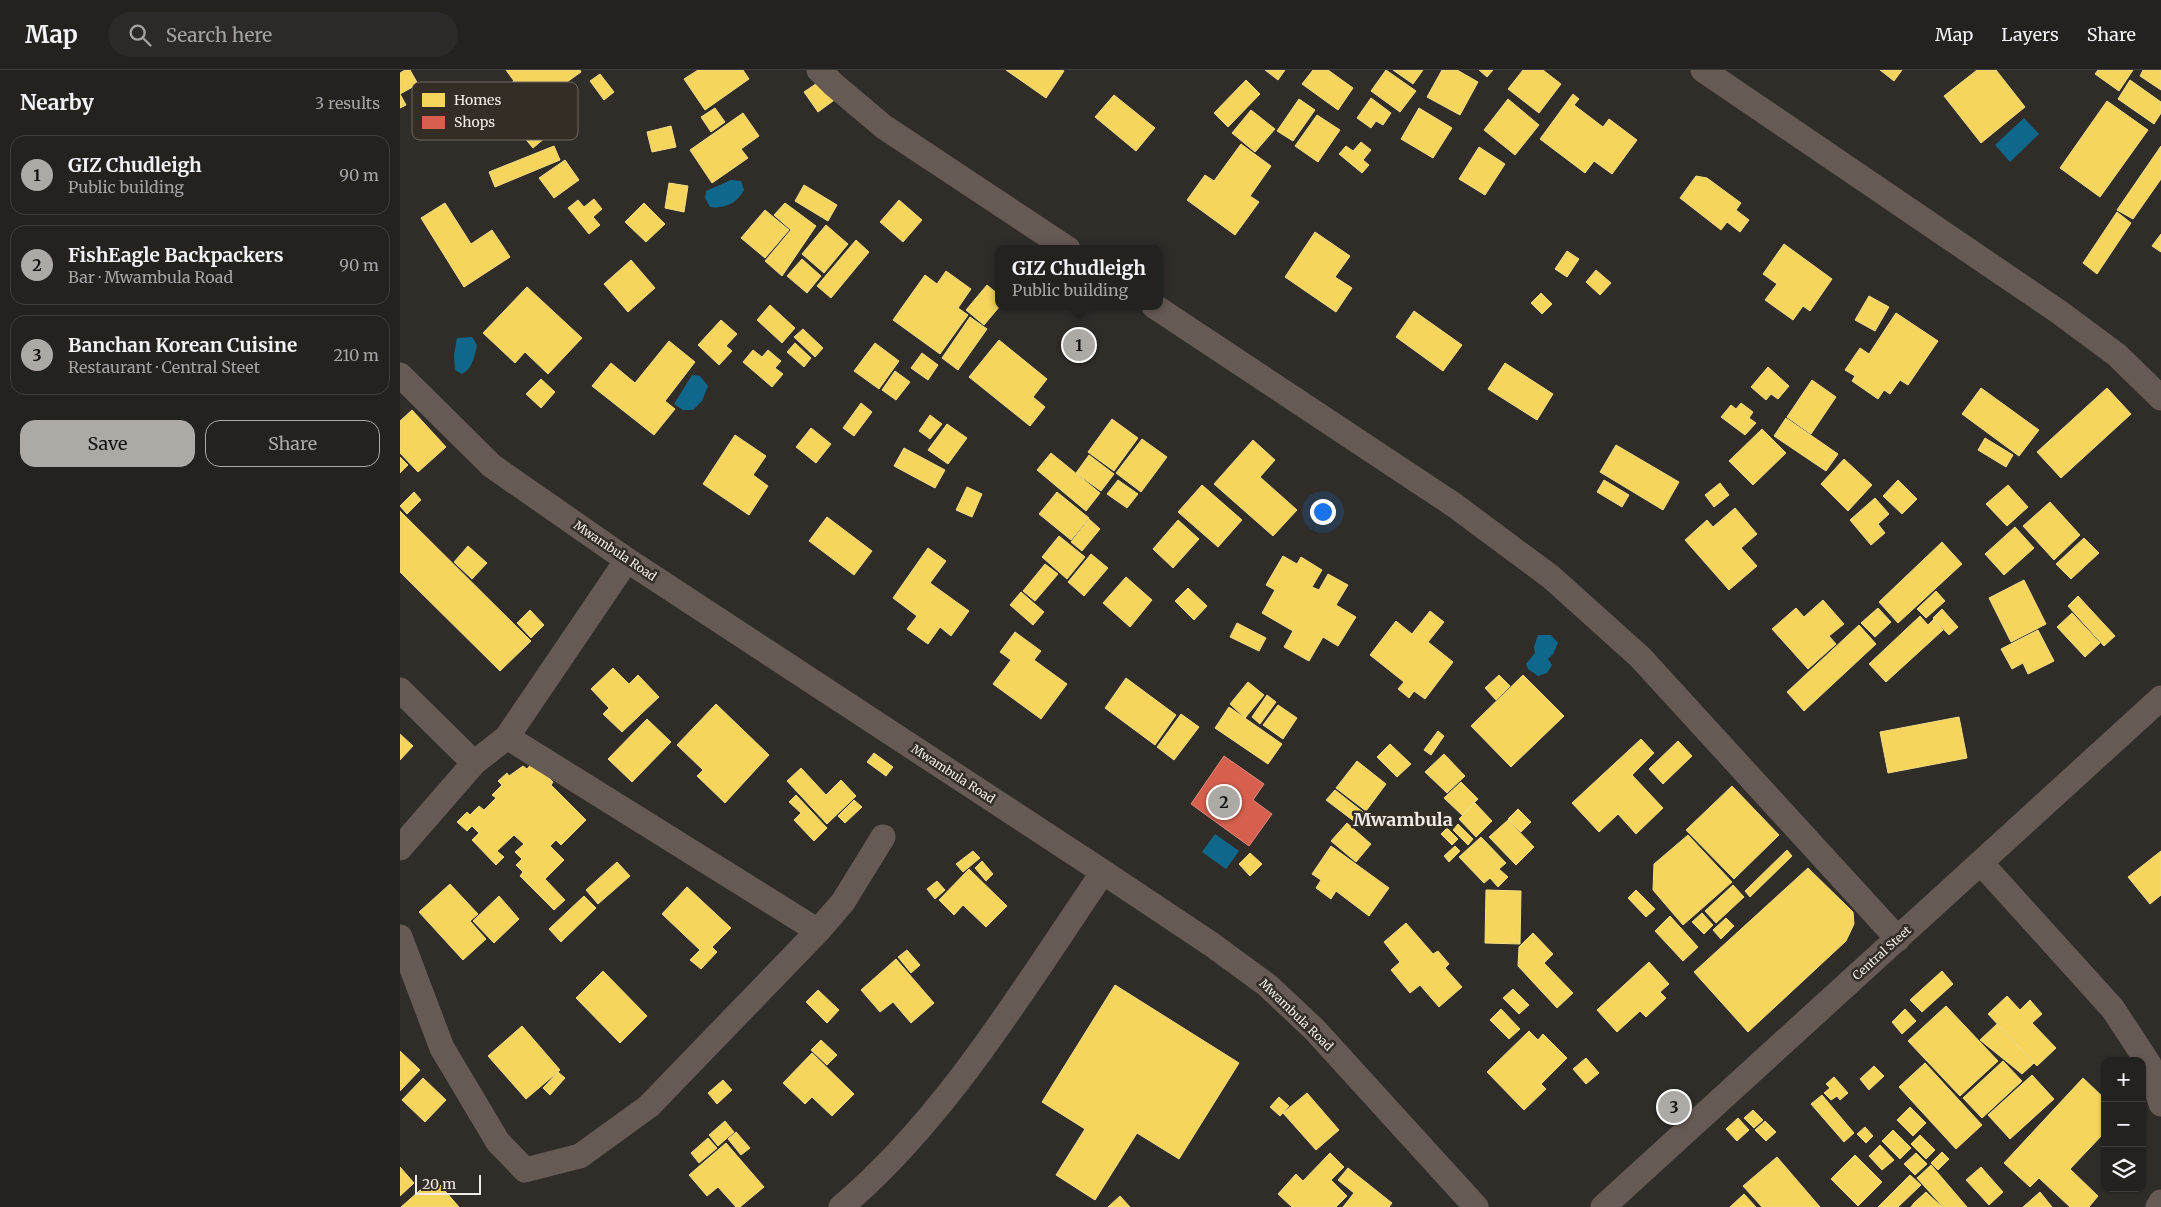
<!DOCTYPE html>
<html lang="en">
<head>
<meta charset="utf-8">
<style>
  :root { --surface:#24221f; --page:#2c2a28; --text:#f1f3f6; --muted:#a3a4a4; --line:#413f3d; --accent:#ada9a5 }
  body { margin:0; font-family:Merriweather,serif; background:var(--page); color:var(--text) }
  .controls { position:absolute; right:15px; bottom:15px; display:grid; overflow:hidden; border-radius:10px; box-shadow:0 1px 4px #0004 }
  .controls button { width:45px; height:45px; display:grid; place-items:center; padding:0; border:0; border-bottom:1px solid var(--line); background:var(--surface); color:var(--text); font:25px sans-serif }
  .scale { position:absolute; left:15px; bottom:12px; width:66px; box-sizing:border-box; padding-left:5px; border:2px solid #f1ece8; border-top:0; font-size:14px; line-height:18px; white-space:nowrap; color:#f1ece8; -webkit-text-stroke:4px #332d26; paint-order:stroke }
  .you { position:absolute; left:922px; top:441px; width:18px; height:18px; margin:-12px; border:4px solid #fff; border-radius:50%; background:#1a73e8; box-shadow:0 0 0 8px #1a73e833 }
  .badge { display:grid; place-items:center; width:32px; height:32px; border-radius:50%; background:var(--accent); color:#111; font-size:16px; font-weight:700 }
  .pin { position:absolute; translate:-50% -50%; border:2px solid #fff; box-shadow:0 1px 5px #0006 }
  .popup { position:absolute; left:595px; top:175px; width:168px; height:65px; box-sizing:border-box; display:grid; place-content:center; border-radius:10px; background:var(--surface); filter:drop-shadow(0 1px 4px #0005); font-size:16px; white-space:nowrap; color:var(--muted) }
  .popup b { font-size:19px; color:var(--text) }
  .popup::after { content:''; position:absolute; left:50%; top:100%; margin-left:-10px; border:10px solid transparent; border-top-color:var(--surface) }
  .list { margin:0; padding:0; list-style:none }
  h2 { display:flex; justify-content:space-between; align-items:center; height:65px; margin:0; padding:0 20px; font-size:21px }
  h2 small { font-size:16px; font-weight:400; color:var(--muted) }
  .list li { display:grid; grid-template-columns:32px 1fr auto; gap:15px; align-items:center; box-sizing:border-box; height:80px; margin:0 10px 10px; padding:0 10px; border:1px solid var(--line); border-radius:15px }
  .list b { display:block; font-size:19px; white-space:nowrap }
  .list p { margin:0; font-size:16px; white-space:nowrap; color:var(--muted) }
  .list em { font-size:16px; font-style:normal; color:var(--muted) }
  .actions { display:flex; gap:10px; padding:15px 20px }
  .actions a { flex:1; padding:11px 0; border:1px solid var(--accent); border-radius:15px; text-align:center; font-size:18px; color:var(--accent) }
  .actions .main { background:var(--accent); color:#111 }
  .icon { flex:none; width:28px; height:28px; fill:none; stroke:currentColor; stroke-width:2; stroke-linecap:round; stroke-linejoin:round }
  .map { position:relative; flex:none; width:1761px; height:1137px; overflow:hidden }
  header { display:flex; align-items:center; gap:30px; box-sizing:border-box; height:70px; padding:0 25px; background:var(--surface); border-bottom:1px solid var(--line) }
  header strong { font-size:24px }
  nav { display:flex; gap:28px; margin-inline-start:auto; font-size:18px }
  .search { width:350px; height:45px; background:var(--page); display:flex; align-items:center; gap:12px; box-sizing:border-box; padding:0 18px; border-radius:28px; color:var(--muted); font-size:19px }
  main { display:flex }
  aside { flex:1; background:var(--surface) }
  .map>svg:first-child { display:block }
  .water { fill:#0f678c }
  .homes { fill:#f6d55c; stroke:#f4dc86 }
  .shops { fill:#d6604d; stroke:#de8a7c }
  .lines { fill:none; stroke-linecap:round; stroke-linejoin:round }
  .minor { stroke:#665a55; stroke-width:25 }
  .labels { text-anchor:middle; stroke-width:5; stroke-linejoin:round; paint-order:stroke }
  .street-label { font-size:12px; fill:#f1ece8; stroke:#332d26 }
  .district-label { font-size:18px; font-weight:bold; fill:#f1ece8; stroke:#332d26 }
  .key { fill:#332d26; stroke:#6c6660; stroke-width:1 }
  .key-label { font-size:14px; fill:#f1ece8 }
</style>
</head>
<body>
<header>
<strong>Map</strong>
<div class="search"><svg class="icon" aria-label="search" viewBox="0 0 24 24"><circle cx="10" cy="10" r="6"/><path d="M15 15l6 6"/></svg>Search here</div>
<nav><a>Map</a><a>Layers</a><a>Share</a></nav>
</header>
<main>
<aside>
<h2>Nearby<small>3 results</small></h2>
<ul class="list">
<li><span class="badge">1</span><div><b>GIZ Chudleigh</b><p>Public building</p></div><em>90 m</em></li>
<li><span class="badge">2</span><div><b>FishEagle Backpackers</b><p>Bar · Mwambula Road</p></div><em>90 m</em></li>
<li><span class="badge">3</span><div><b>Banchan Korean Cuisine</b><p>Restaurant · Central Steet</p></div><em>210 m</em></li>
</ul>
<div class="actions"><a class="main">Save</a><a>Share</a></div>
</aside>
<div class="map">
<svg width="1761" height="1137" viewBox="0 0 1761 1137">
  <rect width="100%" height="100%" fill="#302d29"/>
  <path class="water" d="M1624,48L1639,64L1610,92L1595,75Z
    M331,110L341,111L344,120C337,133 325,139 310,137L305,128L306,121Z
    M72,267L77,275C74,287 73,298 62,304L55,300L54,285L57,268Z
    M292,305L300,306L308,316L302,331L293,340H283L274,334Z
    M1138,565H1151L1158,573L1153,584L1148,589L1152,595L1147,603L1138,606L1128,599L1126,594L1135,583L1134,577Z
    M815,764L839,781L826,799L802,782Z"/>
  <path class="homes" d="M5,0H10L18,14L0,24V3Z
    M106,0H180L181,2L108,54L89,28L114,11Z
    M298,0H343L349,9L305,40L284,9Z
    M606,0H662L664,1L646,28Z
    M865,0H885L878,10Z
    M913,0H928L953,18L938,40L902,14Z
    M986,0L1016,21L1000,42L971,21Z
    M993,0H1023L1013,14Z
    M1042,0H1057L1078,12L1060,45L1027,27Z
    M1079,0H1093L1087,7Z
    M1123,0H1143L1161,14L1139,43L1108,19Z
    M1480,0H1502L1494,11Z
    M1577,0H1596L1625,37L1581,73L1544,26Z
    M1698,0H1733L1719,21L1695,4Z
    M1743,0H1761V20L1740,6Z
    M200,4L214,22L204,30L190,11Z
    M423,9L437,28L418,42L404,22Z
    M846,10L860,24L828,57L814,43Z
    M1730,10L1761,32V43L1754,54L1718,29Z
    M0,24L6,35L0,38Z
    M1173,24L1179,29L1174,35L1203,57L1209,49L1237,70L1212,104L1194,91L1185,103L1140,69Z
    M714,25L755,58L736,81L695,47Z
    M971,28L991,43L983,55L976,51L971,58L957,48Z
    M899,29L915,40L893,71L877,61Z
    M1108,29L1139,55L1115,85L1084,60Z
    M1707,31L1748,60L1700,127L1660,98Z
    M315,38L325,52L311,62L301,47Z
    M1019,38L1052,58L1033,88L1001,69Z
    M851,40L875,59L855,82L832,63Z
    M343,43L359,66L341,79L348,88L312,113L290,80Z
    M917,45L940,60L918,92L895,76Z
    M131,48L146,67L133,78L117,59Z
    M271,56L276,77L252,82L247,62Z
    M961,72L971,80L963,90L969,95L962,103L939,84L946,76L953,81Z
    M841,74L871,96L850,126L859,132L835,165L787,130L805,105L814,111Z
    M154,76L160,90L95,117L89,102Z
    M1761,76V109L1733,149L1717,140Z
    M1079,77L1105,94L1085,125L1059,109Z
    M165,90L179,110L154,128L139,108Z
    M1296,106L1307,108L1341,133L1336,140L1349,150L1340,162L1327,152L1321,160L1280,128Z
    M269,113L288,116L284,142L265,138Z
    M404,115L437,135L428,151L395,131Z
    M194,129L202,139L193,147L200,155L189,164L168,138L178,130L184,137Z
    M499,130L522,150L503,172L480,152Z
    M45,133L71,174L92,160L110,187L64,217L21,148Z
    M244,133L265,154L246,172L225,152Z
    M385,133L416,156L382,206L365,191L391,160L374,145Z
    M365,140L389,160L365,188L341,168Z
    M1717,142L1731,153L1697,204L1683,193Z
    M426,155L448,174L424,203L402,184Z
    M915,162L950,186L935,207L952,218L936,242L885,207Z
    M1761,164V182L1752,176Z
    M456,170L469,182L431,228L417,216Z
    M1384,174L1432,209L1410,241L1403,236L1393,250L1365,230L1377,214L1363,204Z
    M1167,181L1179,189L1167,207L1155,199Z
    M402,189L421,206L407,223L387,206Z
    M231,190L255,218L228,242L204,214Z
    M1196,200L1211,213L1200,225L1186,212Z
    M546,201L571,219L558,238L568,245L540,284L493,250L525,205L537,214Z
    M587,215L599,225L600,236L584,255L566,240Z
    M127,217L182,268L148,304L125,282L115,293L83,263Z
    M1141,223L1152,234L1142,244L1131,233Z
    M1469,226L1489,237L1475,261L1455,250Z
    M370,235L395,258L382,273L357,250Z
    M1014,241L1062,275L1043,301L996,267Z
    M1496,243L1538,271L1508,315L1500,310L1490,324L1484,320L1478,329L1452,311L1455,306L1445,300L1460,278L1469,284Z
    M570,247L587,259L558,300L542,288Z
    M321,250L337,264L326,276L332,281L319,295L298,275Z
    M403,259L423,278L415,287L394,267Z
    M599,270L647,309L633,327L645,337L630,356L569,307Z
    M269,271L295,292L265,331L275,339L254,365L192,316L211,293L235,313Z
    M395,273L411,288L404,297L387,282Z
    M475,273L499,291L479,319L454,301Z
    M353,280L362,287L368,280L381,291L375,298L383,304L372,317L343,292Z
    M522,283L538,295L528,310L511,298Z
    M1105,293L1153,324L1137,350L1088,319Z
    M1368,297L1389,316L1378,329L1371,324L1366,330L1351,317Z
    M495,301L510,312L496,330L482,320Z
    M141,309L155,322L141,338L126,324Z
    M1412,310L1436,327L1411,364L1387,347Z
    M1581,318L1639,360L1619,386L1562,344Z
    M1707,318L1731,344L1661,408L1637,382Z
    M461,333L472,342L454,366L443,358Z
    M1341,333L1353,342L1349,348L1356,353L1345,365L1321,347L1331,335L1336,339Z
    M12,340L46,377L18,402L0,383V351Z
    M530,345L542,354L530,369L519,361Z
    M1386,348L1438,384L1426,401L1374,366Z
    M712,349L738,368L714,401L688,382Z
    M547,354L567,368L548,394L528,380Z
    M411,358L431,374L416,393L396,377Z
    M1362,359L1386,383L1353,415L1329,391Z
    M335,365L366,386L353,405L368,416L349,445L303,414Z
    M1585,368L1613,385L1606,397L1578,380Z
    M742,369L767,387L741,422L716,403Z
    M853,370L875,390L860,407L897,440L873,466L814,414Z
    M1216,375L1279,412L1263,440L1200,402Z
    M504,378L545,400L535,418L494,396Z
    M651,383L700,423L686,441L637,400Z
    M689,385L714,404L701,421L676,403Z
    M0,387L8,395L0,403Z
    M1444,389L1472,415L1448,441L1421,414Z
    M718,410L738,424L727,438L707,424Z
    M1204,410L1229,425L1222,437L1197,422Z
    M1498,410L1517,429L1502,444L1483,426Z
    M1320,413L1329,425L1314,437L1305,425Z
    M802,415L842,450L818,477L778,442Z
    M1608,415L1628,437L1607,456L1586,434Z
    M567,417L582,424L572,447L556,440Z
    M14,422L21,430L7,444L0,436Z
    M657,422L689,448L671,470L639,444Z
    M1475,428L1489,444L1478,454L1485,463L1471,475L1450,450Z
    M1650,432L1680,465L1654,490L1623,456Z
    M1335,438L1357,464L1341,478L1357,496L1329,520L1285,470L1307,450L1313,457Z
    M0,441L131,571L100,601L0,502Z
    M427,447L472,481L454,505L409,471Z
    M689,449L700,459L682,481L671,472Z
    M778,450L799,469L773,498L753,479Z
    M1615,457L1634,478L1604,505L1585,484Z
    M659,466L685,487L667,509L642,487Z
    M1684,468L1699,483L1671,509L1656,494Z
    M1542,472L1562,494L1498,553L1479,532Z
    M68,476L87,493L72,509L54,492Z
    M528,478L546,491L530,513L569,541L551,566L540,557L528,574L507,559L517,546L493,528Z
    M691,484L708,498L684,526L668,512Z
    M883,486L897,494L901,487L922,500L912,517L919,520L928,504L948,515L936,535L956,547L938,576L923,567L909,591L884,577L893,561L862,543L875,520L866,515Z
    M645,494L658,504L635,531L623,521Z
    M726,507L752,530L730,557L703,533Z
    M1624,510L1646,554L1611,572L1589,528Z
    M788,518L807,536L794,550L775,531Z
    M1536,521L1545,531L1526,548L1517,539Z
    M621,522L644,542L633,555L610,535Z
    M1678,526L1715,566L1704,576L1668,536Z
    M1423,530L1444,554L1429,566L1436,574L1408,599L1372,559L1396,538L1404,547Z
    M1478,538L1491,552L1475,567L1461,553Z
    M1542,539L1558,557L1549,565L1533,548Z
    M130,540L144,555L131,568L117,553Z
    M1030,541L1044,552L1028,572L1053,592L1025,629L1014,621L1009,628L998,619L1004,612L970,585L996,551L1012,564Z
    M1672,543L1700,573L1685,587L1657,557Z
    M1520,546L1528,555L1534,549L1543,560L1486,612L1469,594Z
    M837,553L866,568L859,581L830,567Z
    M1459,555L1476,574L1404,641L1387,622Z
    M1638,560L1654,591L1628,604L1623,593L1612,599L1601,579Z
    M615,562L641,581L634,590L667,614L641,649L593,614L611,590L600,582Z
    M213,598L229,614L238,605L259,627L222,662L203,644L209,638L191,619Z
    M1099,605L1110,616L1096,630L1085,618Z
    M1123,605L1164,646L1111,697L1071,656Z
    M726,608L776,645L755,675L705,638Z
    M848,612L864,625L845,648L830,634Z
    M867,625L876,632L860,654L852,647Z
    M316,634L369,685L325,733L297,706L303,700L277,675Z
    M878,635L897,648L883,669L863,655Z
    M829,637L882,674L868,694L815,658Z
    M781,644L799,657L774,690L757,677Z
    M1559,647L1567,688L1488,703L1480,662Z
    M247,649L271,672L232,712L208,689Z
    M1038,661L1044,666L1031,685L1024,680Z
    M0,664L13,676L0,690Z
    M1241,669L1254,683L1232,705L1263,738L1236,764L1218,744L1199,762L1172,733Z
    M1278,671L1292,686L1263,714L1249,699Z
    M990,674L1011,694L997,707L977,687Z
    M474,683L493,697L486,706L467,692Z
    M1044,684L1065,706L1047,723L1025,702Z
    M957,691L986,714L966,741L936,718Z
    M133,692L153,712L151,715L186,750L161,775L156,770L150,776L164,790L145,809L165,830L154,840L120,806L123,802L116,795L122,789L115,782L124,774L114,765L97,781L104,787L96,795L72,770L79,763L72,756L67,761L57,752L67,742L70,745L79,736L84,740L96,728L92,725L102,715L98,711L107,703L109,706L123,696L127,699Z
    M401,698L426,725L441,710L456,726L427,754L387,711Z
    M1061,712L1078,729L1062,745L1044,728Z
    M1332,716L1379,765L1334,809L1286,760Z
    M935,720L963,742L955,752L926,730Z
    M396,725L427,758L414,771L394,750L401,743L389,732Z
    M454,730L462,737L445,753L438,746Z
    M1075,733L1092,751L1076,767L1059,749Z
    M1118,739L1131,752L1121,762L1108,749Z
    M1108,750L1134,777L1116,795L1089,767Z
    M947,753L971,774L956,792L931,771Z
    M1058,754L1073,769L1068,775L1053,760Z
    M1047,758L1058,769L1052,775L1041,764Z
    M1288,765L1332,812L1283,855L1253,820L1254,794Z
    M1081,767L1106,793L1099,799L1108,807L1098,817L1090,808L1084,813L1059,787Z
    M931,776L989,818L969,846L936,821L931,829L916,818L921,810L912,804Z
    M1055,776L1060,781L1049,792L1044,786Z
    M1387,780L1392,786L1350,827L1345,821Z
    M573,781L580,788L563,802L556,794Z
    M1761,781V825L1750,834L1728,807Z
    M850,783L862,794L850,806L839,794Z
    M582,791L593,804L586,811L575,798Z
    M217,792L230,806L198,834L186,820Z
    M1408,798L1453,842L1454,854L1446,871L1348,962L1294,902Z
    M569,799L607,836L586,857L563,835L554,845L539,830Z
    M537,811L545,820L535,829L527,819Z
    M50,814L78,844L70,851L86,869L63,890L19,842Z
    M1333,815L1344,827L1316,853L1305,841Z
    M287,817L331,858L312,877L317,882L301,899L290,890L300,880L262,844Z
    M1086,820L1121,821L1120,874L1085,873Z
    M1236,820L1255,839L1246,847L1228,828Z
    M99,826L119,849L94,873L73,851Z
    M184,826L196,838L161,872L149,859Z
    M1302,843L1313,855L1304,864L1292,852Z
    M1270,846L1298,877L1283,891L1255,861Z
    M1326,848L1334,856L1321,869L1313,860Z
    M1006,853L1033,884L1038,881L1049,894L1045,898L1062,917L1039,937L1020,915L1010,923L991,900L1000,892L984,872Z
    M1133,863L1153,884L1144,893L1173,923L1157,938L1118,896L1119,877Z
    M507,880L520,895L511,903L498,887Z
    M496,889L534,933L511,953L493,932L480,942L461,920Z
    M1249,892L1269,914L1260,922L1266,928L1246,947L1240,941L1217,962L1197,940Z
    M203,901L247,946L220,973L176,928Z
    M1542,901L1553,914L1522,942L1510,930Z
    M715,915L839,993L779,1089L737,1063L695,1130L656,1105L685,1059L642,1032Z
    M1113,919L1129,935L1119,944L1103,928Z
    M418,920L439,940L427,953L406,932Z
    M1607,926L1620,940L1630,930L1642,944L1632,953L1656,978L1637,996L1588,944Z
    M1546,936L1598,991L1560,1026L1508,971Z
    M1101,939L1120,959L1109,969L1090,950Z
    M1505,939L1516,951L1502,964L1492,952Z
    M1597,954L1634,993L1622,1004L1580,970Z
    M122,956L160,1000L126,1029L88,986Z
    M1129,961L1138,970L1143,964L1167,988L1141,1014L1146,1019L1124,1040L1087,1002Z
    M421,970L437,985L427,995L411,980Z
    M0,981L20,1000L0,1021Z
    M412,983L454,1024L432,1046L412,1027L405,1034L383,1013Z
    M1186,988L1199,1003L1186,1014L1173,999Z
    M1603,991L1622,1011L1582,1048L1563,1028Z
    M1525,993L1582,1055L1556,1079L1499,1017Z
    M1474,996L1484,1006L1469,1020L1460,1009Z
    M158,1002L165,1008L150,1025L143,1018Z
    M1632,1005L1654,1029L1610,1069L1588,1045Z
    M1434,1007L1448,1023L1440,1030L1437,1026L1431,1030L1424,1023L1430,1018L1426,1014Z
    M23,1008L46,1030L25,1052L2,1030Z
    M1683,1008L1705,1029V1062L1670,1099L1698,1126L1689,1137H1670L1639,1108L1630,1117L1604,1093Z
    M323,1010L332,1020L317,1034L308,1023Z
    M907,1023L939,1060L916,1080L883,1043Z
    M1422,1025L1454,1063L1444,1072L1411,1034Z
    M879,1027L889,1036L880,1046L870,1037Z
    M1510,1037L1526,1053L1513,1066L1497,1050Z
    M1353,1040L1363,1050L1354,1058L1344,1048Z
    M1338,1048L1349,1060L1337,1071L1326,1059Z
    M325,1051L334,1062L318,1076L309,1065Z
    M1365,1051L1376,1062L1366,1071L1355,1060Z
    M1465,1057L1473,1066L1466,1073L1457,1064Z
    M1493,1060L1511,1078L1500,1089L1482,1071Z
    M336,1062L350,1078L341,1085L328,1069Z
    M1520,1065L1535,1080L1526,1089L1511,1074Z
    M308,1068L317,1078L299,1093L291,1083Z
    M326,1073L364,1117L340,1137H336L318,1117L307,1126L289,1105Z
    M1480,1075L1494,1090L1482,1100L1469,1086Z
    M1542,1082L1549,1089L1538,1100L1531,1093Z
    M930,1083L944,1097L931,1110L947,1126L936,1137H892L878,1124L896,1104L903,1111Z
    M1516,1083L1527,1094L1515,1105L1504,1094Z
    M1455,1085L1482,1112L1458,1136L1431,1109Z
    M1377,1087L1420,1137H1362L1343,1116Z
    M1531,1095L1567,1137H1543L1517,1108Z
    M0,1097L14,1113L0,1126Z
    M1581,1097L1603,1122L1589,1135L1566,1110Z
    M948,1098L992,1133L989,1137H943L954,1123L938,1110Z
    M1510,1105L1521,1115L1498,1137H1478Z
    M34,1108L59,1137H1Z
    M1526,1122L1542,1137H1511L1514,1133Z
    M1640,1122L1652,1137H1623Z
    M1344,1124L1356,1137H1330Z
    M720,1126L730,1137H708Z"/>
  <path class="shops" d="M824,686L864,714L853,730L872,744L849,776L791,734Z"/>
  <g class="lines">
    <path class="minor" d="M419,0L433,14L484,57L668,179
      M1303,0L1659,242L1717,285L1761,328
      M754,236L1054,435L1151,507L1240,587L1498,869
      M0,305L92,396L227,490L703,802L811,874L867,915L914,959L1076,1137
      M0,620L74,693
      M107,667L418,861
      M0,778L74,693L107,667L227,490
      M1581,793L1713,939L1749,994L1761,1034
      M0,867L42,978L98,1072L125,1100L180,1086L249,1036L418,861L443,832L483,767
      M441,1137C546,1049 626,915 703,802
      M1203,1137L1761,628
      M1758,1137L1761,1132"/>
  </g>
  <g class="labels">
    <g class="street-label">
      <text transform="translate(215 481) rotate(34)" y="4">Mwambula Road</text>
      <text transform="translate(553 704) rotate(33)" y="4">Mwambula Road</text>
      <text transform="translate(1482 883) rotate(-42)" y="4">Central Steet</text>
      <text transform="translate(896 945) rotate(44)" y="4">Mwambula Road</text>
    </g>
    <g class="district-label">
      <text x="1003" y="756">Mwambula</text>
    </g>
  </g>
  <rect x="12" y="12" width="166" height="58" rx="8" class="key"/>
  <rect x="22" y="23" width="23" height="14" fill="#f6d55c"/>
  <rect x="22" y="46" width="23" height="13" fill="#d6604d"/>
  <g class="key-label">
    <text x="54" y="35">Homes</text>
    <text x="54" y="57">Shops</text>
  </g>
</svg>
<div class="controls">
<button>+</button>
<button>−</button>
<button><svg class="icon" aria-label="layers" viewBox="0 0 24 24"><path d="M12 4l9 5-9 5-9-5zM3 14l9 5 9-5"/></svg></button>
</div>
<div class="scale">20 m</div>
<div class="you"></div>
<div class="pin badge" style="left:679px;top:275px">1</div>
<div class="popup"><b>GIZ Chudleigh</b>Public building</div>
<div class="pin badge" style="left:824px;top:732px">2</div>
<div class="pin badge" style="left:1274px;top:1037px">3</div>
</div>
</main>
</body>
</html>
